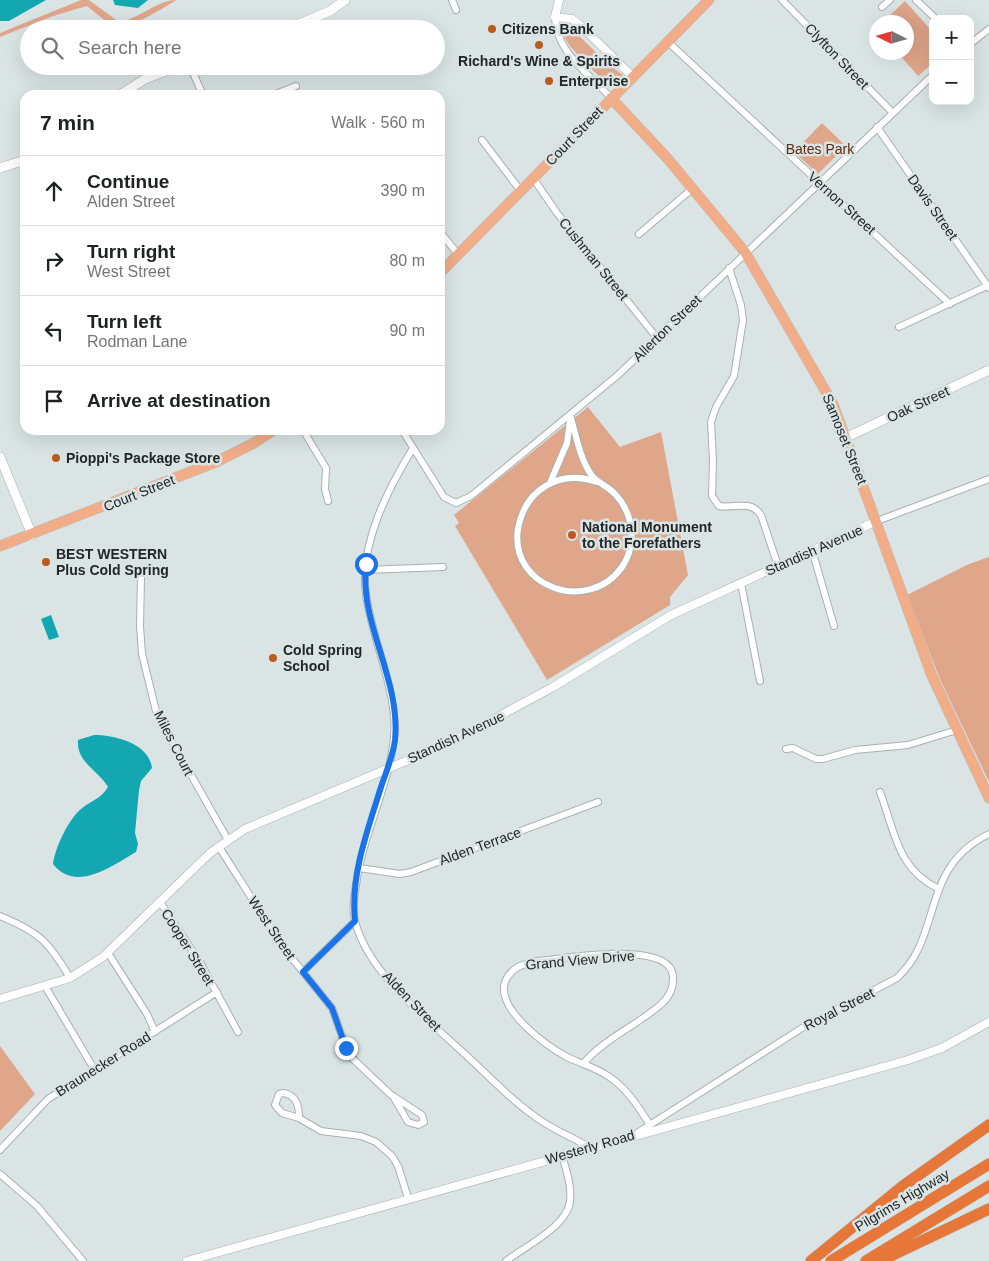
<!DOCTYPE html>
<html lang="en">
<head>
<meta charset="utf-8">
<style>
  :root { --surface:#fff; --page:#f6f6f6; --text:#202124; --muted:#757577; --line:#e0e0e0 }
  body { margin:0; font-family:Arial,sans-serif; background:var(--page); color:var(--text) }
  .controls { position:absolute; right:15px; top:15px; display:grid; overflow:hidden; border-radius:10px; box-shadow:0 5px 20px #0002 }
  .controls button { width:45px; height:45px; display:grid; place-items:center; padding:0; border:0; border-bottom:1px solid var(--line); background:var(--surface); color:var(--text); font:25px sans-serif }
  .compass { position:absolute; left:869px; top:15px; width:45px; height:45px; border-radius:50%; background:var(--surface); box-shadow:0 5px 20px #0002; rotate:275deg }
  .stop { position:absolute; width:15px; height:15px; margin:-11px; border:4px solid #1a73e8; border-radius:50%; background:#fff }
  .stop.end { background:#1a73e8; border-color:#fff; box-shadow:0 1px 5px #0008 }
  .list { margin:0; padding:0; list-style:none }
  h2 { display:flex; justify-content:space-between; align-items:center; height:65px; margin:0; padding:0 20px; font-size:21px }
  h2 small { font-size:16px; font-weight:400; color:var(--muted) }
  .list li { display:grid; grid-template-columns:32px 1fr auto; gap:15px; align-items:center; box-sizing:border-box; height:70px; padding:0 20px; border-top:1px solid var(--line) }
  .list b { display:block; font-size:19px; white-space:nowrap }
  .list p { margin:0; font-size:16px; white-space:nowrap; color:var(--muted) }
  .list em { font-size:16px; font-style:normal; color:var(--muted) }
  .icon { flex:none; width:28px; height:28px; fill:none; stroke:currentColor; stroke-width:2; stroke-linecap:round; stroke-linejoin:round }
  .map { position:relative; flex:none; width:989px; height:1261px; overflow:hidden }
  .search { position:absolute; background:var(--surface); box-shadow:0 5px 20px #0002; left:20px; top:20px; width:425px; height:55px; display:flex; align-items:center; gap:12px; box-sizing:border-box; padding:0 18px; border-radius:28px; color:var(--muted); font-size:19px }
  .panel { position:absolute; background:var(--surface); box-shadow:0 5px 20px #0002; left:20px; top:90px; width:425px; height:345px; border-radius:15px }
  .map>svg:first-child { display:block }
  .green { fill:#e0a68a }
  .water { fill:#13a7b2 }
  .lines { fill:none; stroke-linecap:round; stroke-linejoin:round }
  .minor-casing { stroke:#a8b1b2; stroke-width:8 }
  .tertiary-casing { stroke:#a8b1b2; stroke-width:9 }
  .secondary-casing { stroke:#a8b1b2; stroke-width:10 }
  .primary-casing { stroke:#bdbebe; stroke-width:11 }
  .motorway-casing { stroke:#bdbebe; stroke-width:12 }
  .minor { stroke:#fff; stroke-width:6 }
  .tertiary { stroke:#fff; stroke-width:8 }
  .secondary { stroke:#fff; stroke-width:9 }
  .primary { stroke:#f0ad88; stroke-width:10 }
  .motorway { stroke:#e67739; stroke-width:11 }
  .route { stroke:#1a73e8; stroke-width:6 }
  .poi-dot { fill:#bb591e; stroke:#dae4e4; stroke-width:2 }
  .labels { text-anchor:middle; stroke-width:5; stroke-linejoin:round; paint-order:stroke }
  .poi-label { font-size:14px; font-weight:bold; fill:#232627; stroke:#dae4e4; text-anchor:start }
  .street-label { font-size:14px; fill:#232627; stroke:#dae4e4 }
  .park-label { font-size:14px; fill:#5f2c0f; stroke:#dae4e4 }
</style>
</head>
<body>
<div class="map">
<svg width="989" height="1261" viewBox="0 0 989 1261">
  <rect width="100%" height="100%" fill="#dae4e4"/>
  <path class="green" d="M81,0H89L119,22C140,19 156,0 177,0C164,7 130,30 116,26C105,22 96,13 87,6L53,16L0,37V33Z
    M905,1L933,32V63L918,76L898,53L906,52V22H883Z
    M562,21L569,22L575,27L574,31L608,64L623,75L611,87C599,75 554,39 562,21Z
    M822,123L846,146L818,174L794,152Z
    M588,407L620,447L661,432L688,575L670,597V605L547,680L455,526L459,523L454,515Z
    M989,557V782L940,679L907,595L969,564Z
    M0,1046L35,1094L0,1131Z"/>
  <path class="water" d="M0,0H46L9,21H0Z
    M113,0H148L138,8L115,5Z
    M51,615L59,637L49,640L41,619Z
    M94,735C114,735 149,743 152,768L141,781L139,790L135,833L138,844L136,852C112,866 76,893 53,864C55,848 68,820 81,809C90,801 101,799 108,787C99,771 76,762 78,740Z"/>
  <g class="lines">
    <g class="minor-casing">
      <path id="minor" d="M452,0L456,10
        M782,0L892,112
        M916,0L936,19
        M882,7L890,0
        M555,17C555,51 590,75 611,98
        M668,42L950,304
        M970,44L989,29
        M190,66L203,95
        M273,95L296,86
        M877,127L989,288
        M482,140L520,190
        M533,178L557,213L657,338
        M440,232L458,254
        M639,234L692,189
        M729,268L741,305L743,320L734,376L716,407L711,422L713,461L712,496L719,506C735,509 750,499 761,515L778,566
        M899,327L989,285
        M570,415C576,434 579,456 590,473C596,483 607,485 615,494C634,514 637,545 622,567C588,615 509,587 518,529C525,489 560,469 597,482
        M303,430L326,468L325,489L328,501
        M402,430L444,497L456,503L471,496L618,375L933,75
        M413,448C388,489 359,544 366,595C372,636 390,674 394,716C399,763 367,823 358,872C356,888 351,906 355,921C368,974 430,1021 468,1057C492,1079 515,1104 543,1122C558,1132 575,1138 590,1148
        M550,483L567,443L570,421
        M877,521L989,479
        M812,550L834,626
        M365,570L443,567
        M141,577L140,626L142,654L157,715L228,840
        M741,583L760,681
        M786,749L793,748L816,759H823L855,750L908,745L957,730
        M880,792C895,832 897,869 939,889
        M219,847L283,947L303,972L355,921
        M359,868L400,874L411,872L598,802
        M160,902L201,964L238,1032
        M0,916C39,932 49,942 70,978
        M108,953L147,1014L155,1032
        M303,972L332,1008L346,1048L353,1059L390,1094L422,1115L424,1122L418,1125L408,1122L393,1096
        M45,986L94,1069
        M583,1064C604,1039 634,1027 659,1006C669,998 674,989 673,976C670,939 563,959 538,961C523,964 511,967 505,982C496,1009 545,1045 567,1057C581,1064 598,1068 611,1078C628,1090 639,1108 650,1125
        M299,1118C299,1106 297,1096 284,1093L279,1094L275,1105L282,1113L299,1118L321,1131L361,1136L376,1142L392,1156L398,1166L408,1198
        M634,1135L802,1028L897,978C944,935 919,868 989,834
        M0,1150L48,1099L217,992
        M0,1174L37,1206L83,1261
        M506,1261C524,1247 568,1226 570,1201C572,1186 566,1170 562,1155"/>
    </g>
    <g class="tertiary-casing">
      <path id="tertiary" d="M559,0L555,17L572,19L580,25L633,77
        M0,999L70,978L103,957L210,853L245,829L451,742L553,687L671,615L877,521
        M187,1261L908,1060L942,1048L989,1022"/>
    </g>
    <g class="secondary-casing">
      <path id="secondary" d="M287,29L330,11L345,0
        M120,95L145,79L178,66
        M0,168L25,160
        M847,437L989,370
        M0,457L32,535"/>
    </g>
    <g class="primary-casing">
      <path id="primary" d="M611,98L668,159L745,252L833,404L932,676L989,798
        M440,273L709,0
        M0,546L216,462L254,443L274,430"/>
    </g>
    <g class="motorway-casing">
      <path id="motorway" d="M811,1261L903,1186L989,1125
        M831,1261L989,1164
        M866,1261L989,1186
        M880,1261L989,1209"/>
    </g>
    <use href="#minor" class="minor"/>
    <use href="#tertiary" class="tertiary"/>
    <use href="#secondary" class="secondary"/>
    <use href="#primary" class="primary"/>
    <use href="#motorway" class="motorway"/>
  </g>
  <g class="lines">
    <path class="route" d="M346,1048L332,1008L303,972L355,921C350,876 368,829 381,787C386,772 393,756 395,740C401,679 359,624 366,564"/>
  </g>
  <g class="poi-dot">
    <circle cx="492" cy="29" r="5"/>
    <circle cx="539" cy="45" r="5"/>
    <circle cx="549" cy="81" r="5"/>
    <circle cx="56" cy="458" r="5"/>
    <circle cx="572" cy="535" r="5"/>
    <circle cx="46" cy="562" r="5"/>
    <circle cx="273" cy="658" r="5"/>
  </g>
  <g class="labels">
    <g class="poi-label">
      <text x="502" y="34">Citizens Bank</text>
      <text x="539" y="66" text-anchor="middle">Richard's Wine &amp; Spirits</text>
      <text x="559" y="86">Enterprise</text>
      <text x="66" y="463">Pioppi's Package Store</text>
      <text x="582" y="532">National Monument<tspan x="582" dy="16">to the Forefathers</tspan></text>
      <text x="56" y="559">BEST WESTERN<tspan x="56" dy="16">Plus Cold Spring</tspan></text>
      <text x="283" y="655">Cold Spring<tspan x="283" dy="16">School</tspan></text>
    </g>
    <g class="street-label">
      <text transform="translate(837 56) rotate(46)" y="5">Clyfton Street</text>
      <text transform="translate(574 136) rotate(-46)" y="5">Court Street</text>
      <text transform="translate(842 203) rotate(42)" y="5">Vernon Street</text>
      <text transform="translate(933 207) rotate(55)" y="5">Davis Street</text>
      <text transform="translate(594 259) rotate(51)" y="5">Cushman Street</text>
      <text transform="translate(667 328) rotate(-44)" y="5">Allerton Street</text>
      <text transform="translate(918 404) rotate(-25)" y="5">Oak Street</text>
      <text transform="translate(845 439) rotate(68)" y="5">Samoset Street</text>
      <text transform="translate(139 493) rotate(-22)" y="5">Court Street</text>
      <text transform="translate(814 550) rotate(-24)" y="5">Standish Avenue</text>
      <text transform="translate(456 737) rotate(-25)" y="5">Standish Avenue</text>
      <text transform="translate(174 743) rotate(63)" y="5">Miles Court</text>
      <text transform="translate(480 846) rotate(-20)" y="5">Alden Terrace</text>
      <text transform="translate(272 928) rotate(56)" y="5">West Street</text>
      <text transform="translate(188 947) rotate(58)" y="5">Cooper Street</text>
      <text transform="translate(580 960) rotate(-5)" y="5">Grand View Drive</text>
      <text transform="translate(412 1001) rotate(46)" y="5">Alden Street</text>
      <text transform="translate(839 1009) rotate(-27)" y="5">Royal Street</text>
      <text transform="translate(103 1064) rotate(-32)" y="5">Braunecker Road</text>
      <text transform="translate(590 1147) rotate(-16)" y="5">Westerly Road</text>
      <text transform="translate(902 1200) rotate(-31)" y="5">Pilgrims Highway</text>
    </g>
    <g class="park-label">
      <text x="820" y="154">Bates Park</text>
    </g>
  </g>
</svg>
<div class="controls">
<button>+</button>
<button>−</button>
</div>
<svg class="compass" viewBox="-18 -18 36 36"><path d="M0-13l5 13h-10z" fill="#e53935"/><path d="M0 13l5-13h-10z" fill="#757577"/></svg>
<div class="stop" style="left:366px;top:564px"></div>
<div class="stop end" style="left:346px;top:1048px"></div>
<div class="search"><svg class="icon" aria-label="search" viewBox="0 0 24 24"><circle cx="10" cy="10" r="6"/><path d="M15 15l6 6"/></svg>Search here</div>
<section class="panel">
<h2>7 min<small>Walk · 560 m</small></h2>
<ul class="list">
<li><svg class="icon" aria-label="ahead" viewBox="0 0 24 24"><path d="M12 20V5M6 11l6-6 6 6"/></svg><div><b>Continue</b><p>Alden Street</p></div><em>390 m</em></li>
<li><svg class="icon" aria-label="right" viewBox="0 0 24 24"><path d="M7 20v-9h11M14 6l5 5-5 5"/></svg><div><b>Turn right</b><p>West Street</p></div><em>80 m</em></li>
<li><svg class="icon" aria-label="left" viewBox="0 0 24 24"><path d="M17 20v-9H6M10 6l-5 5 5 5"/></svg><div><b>Turn left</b><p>Rodman Lane</p></div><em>90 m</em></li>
<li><svg class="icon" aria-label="arrive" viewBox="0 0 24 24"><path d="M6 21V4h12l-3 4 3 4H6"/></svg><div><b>Arrive at destination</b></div></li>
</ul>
</section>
</div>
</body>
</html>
